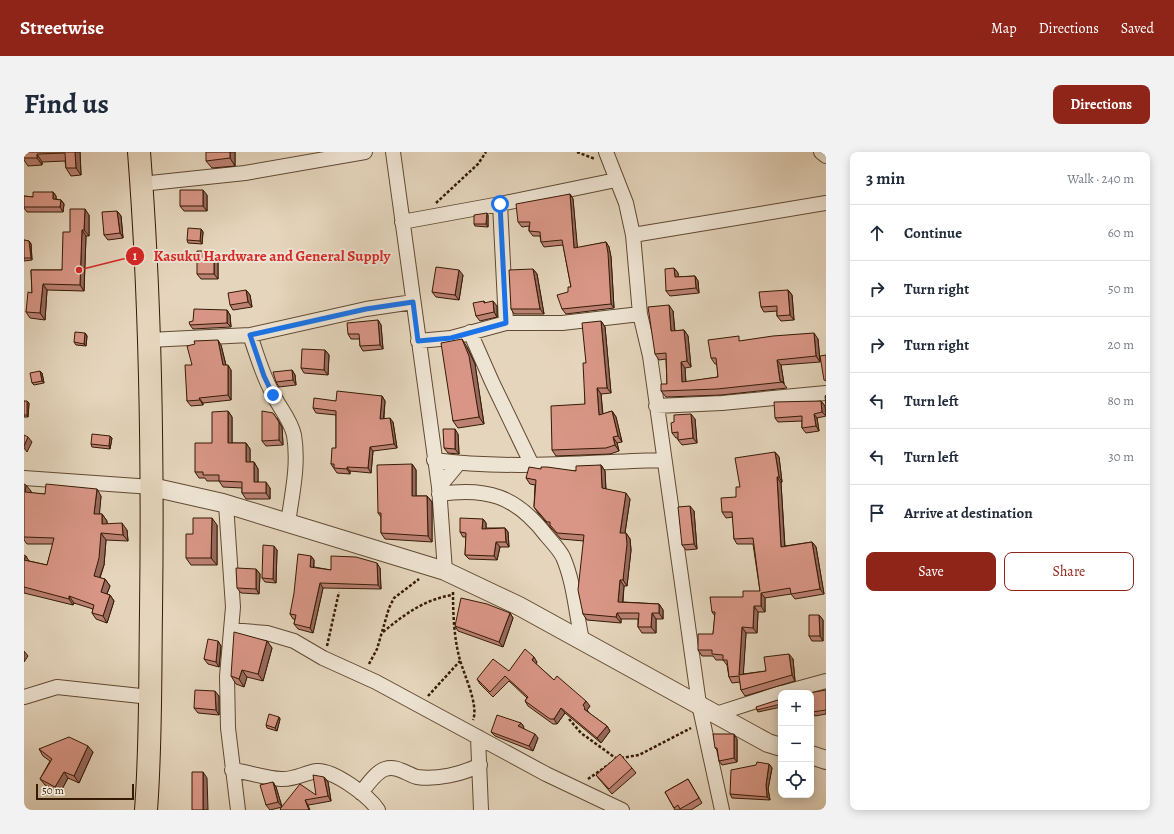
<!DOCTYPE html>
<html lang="en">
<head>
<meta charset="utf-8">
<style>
  :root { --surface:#fff; --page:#f2f2f3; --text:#1f2937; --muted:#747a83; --line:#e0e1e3; --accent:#8f2418 }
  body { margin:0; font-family:Alegreya,serif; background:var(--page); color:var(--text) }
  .controls { position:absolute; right:12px; bottom:12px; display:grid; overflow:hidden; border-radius:8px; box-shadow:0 2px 10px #0003 }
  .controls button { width:36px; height:36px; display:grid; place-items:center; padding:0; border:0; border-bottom:1px solid var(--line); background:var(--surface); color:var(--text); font:20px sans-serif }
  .scale { position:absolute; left:12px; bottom:10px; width:98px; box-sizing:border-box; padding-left:4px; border:2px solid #351a04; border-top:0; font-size:11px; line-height:14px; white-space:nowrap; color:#351a04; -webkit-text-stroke:3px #eee4d3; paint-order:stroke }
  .stop { position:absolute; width:12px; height:12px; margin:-9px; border:3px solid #1a73e8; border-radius:50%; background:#fff }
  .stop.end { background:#1a73e8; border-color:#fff; box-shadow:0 1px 4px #0008 }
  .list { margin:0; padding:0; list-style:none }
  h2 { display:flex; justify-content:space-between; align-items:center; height:52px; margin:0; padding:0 16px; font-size:17px }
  h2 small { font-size:13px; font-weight:400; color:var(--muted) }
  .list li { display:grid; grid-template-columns:26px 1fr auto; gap:12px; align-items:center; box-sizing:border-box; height:56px; padding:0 16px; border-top:1px solid var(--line) }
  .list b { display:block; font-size:15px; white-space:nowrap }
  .list em { font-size:13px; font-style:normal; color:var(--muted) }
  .actions { display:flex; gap:8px; padding:12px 16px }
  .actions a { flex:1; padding:9px 0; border:1px solid var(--accent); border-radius:8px; text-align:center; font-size:14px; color:var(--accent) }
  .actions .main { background:var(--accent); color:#fff }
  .icon { flex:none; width:22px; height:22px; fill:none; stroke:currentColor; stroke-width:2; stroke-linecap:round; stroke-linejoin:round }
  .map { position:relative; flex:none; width:802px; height:658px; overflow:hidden; border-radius:8px }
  header { display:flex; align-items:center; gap:24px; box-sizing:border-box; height:56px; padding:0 20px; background:var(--accent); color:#fff }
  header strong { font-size:19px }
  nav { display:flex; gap:22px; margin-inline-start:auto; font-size:14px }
  .intro { display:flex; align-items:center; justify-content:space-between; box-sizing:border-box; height:96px; padding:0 24px }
  h1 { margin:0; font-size:28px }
  .button { padding:10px 18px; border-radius:8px; background:var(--accent); color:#fff; font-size:14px; font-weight:700 }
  main { display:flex; gap:24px; padding:0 24px }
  aside { flex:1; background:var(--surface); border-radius:8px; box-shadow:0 2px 10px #0003 }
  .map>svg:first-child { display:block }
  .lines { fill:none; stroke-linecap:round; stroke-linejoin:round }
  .minor-casing { stroke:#614932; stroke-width:16 }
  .tertiary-casing { stroke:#614932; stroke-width:20 }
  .primary-casing { stroke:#351a04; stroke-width:24 }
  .path { stroke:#351a04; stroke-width:2.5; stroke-dasharray:3 2; stroke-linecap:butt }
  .minor { stroke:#eee4d3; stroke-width:14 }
  .tertiary { stroke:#eee4d3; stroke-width:18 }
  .primary { stroke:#e5d5bc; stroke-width:22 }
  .wall { fill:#bb8173; stroke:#351a04 }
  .shaded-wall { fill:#98695e; stroke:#351a04 }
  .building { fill:#d99686; stroke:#351a04 }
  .route { stroke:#1a73e8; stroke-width:5 }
  .leader { fill:none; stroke:#d62828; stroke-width:1.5 }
  .callout-dot { fill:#d62828; stroke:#eee4d3; stroke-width:1.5 }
  .mark-label { font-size:12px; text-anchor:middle; font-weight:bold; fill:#fff }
  .callout-label { font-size:15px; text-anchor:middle; font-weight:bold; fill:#d62828; stroke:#eee4d3; stroke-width:4; stroke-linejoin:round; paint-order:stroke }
</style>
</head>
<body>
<header>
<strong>Streetwise</strong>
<nav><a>Map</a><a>Directions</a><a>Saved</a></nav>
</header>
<div class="intro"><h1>Find us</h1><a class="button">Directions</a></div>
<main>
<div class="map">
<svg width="802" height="658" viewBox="0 0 802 658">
  <rect width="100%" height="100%" fill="#e5d5bc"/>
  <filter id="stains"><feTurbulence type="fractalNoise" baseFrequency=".005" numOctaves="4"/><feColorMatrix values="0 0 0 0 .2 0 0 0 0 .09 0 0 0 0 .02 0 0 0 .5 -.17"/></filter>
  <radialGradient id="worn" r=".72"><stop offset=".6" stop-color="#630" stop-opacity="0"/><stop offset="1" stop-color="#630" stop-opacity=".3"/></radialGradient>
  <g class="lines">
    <g class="minor-casing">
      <path id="minor" d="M369,0L415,335L421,419
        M582,0L602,51L609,83L616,162L626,204L675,552L698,658
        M797,0L802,4
        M117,32L221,21L341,0
        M476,52L482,171
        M378,70L476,52L592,28
        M609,83L802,51
        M446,180L468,230L508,313
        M226,183C233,203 238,222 248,240C255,256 266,266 270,283C275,313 268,342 264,371
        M125,188L226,183L342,157L389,150
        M394,189L427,186L482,171H538L616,162
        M632,254L698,251L802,241
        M410,308C487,318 563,310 640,308
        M0,326L128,335
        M415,335L435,311
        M415,342C463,335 492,344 522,383C527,389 535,397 539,405C550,430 552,461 558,488
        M202,352L209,455L203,524L204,576L214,658
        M207,478L243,481L270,489L299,506L352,530L522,622L598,658
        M758,541L802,529
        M0,545L33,535L126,545
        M692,562L757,541
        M454,585L457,658
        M208,618C224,620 241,626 257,627C270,628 280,621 293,619C310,618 345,644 354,658
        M337,641C343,633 352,620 361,617C373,613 382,622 393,625C413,628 438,622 456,613"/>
    </g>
    <g class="tertiary-casing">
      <path id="tertiary" d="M128,335L199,351L421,419L495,454L744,591L757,595
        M787,603L802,608"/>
    </g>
    <g class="primary-casing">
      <path id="primary" d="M115,0C127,153 129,306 127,460C126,526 127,592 122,658"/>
    </g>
    <path class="path" d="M553,0L571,7
      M412,51L454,12L462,0
      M429,440C429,462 430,487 436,508C440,523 455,553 449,568
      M359,480C381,462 401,447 429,443
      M303,494L315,440
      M345,512L353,497L365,456L370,446L395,427
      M404,544L436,509
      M545,567L557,581L593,607
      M597,606L615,603L667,576
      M564,627L587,611"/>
    <use href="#minor" class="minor"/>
    <use href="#tertiary" class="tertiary"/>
    <use href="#primary" class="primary"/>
  </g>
  <path class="wall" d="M0,0H56L57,23L47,24L42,16L41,9L18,10V13L4,14L0,8Z
    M211,0V14L188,16L182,9Z
    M29,40L32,44V47L37,48L40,52L39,60H3L0,56V44L9,45Z
    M546,42L549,47L553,96L582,90L585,95L587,105L590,156L542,162L538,157L544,140L547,135L539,93L520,95L517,90L516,84H509L505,79V74L498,75L494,70Z
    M183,43V59H160L156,54Z
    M93,59L97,64L99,86L84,88L80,83Z
    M65,63V84H62L60,139L23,138L21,168L6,166L2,160L8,141L7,118H38L46,80Z
    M464,63V75L451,74L450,72Z
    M177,77L179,80L178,92L164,91L163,88Z
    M0,88L5,89L7,92L8,108L0,109Z
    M194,104V127H177L173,122Z
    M650,116L654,121V125L671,124L674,129L675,141L646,144L642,139Z
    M509,117L513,122L520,162H490L487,157Z
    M439,123L435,148L412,145L408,140Z
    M222,138L226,143L228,155L209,158L206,153Z
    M764,138L768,143L770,168L757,169L753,164V159L740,160L737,155Z
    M460,149L461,151L473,154V165L456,169L452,164Z
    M203,158L206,163L207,175L169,177L166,173Z
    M649,159L651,179L660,178L664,184L667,215L661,216L662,230L694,225L693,212H691L687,206L718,189L794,187L796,210L757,213L760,232L763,236L697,243L642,245L637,239L643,232L642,207L635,208L631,202Z
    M354,168L357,173L359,197L339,199L336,194V187H327L324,182Z
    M577,169L581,175L587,241L577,242L579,262L588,259L592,265L598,290L593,291L595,299L586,302L532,304L528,298L561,252L562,211Z
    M61,181L63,184L62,194L52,193L50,190Z
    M197,193L202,213L207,218V248L179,251V253L167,254L163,249L168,213Z
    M443,195L451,212L460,272L434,276L429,269Z
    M301,198L305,203L304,223L280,221L277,216Z
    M268,218L271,223L272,233L255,235L252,230Z
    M16,219L18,221L20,231L10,233L8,231Z
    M358,244L361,249L360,266L369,270L373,296L349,299L347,321L326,319V322L313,321L307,312L312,296V263L292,261L289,256L312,249Z
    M0,249L5,251L4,265H0Z
    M797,249L801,254L802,264L793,266L795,279L782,281L778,276V269L754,270L751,266Z
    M204,259L208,265V291H222L226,297V310H230L234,317V330L246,336V347H222L218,341V336L199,335L195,329H183L181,326H175L171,320L188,291Z
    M253,266L258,275L259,293L242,294L238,289Z
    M671,267L673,291L658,293L654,288V286H652L648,281Z
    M434,282L435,302L424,301L420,296Z
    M86,284L88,286L86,297L68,295L67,292Z
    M751,300L755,305L758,330L757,331L761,394L788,390L792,395L800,442L771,447L767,442L741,446V460H734L733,481H722L719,522L742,519L769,507L771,529L721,544L717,538L716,530L708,531L705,525L703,513L699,508H692L689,504H678L674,498L689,482L691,464L688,460L719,445L736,439L729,392H713L710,387L709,365L702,366L698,360L712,345L716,335Z
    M388,312L392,318V344H403L408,350V390L361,387L357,381V365L354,361Z
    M577,313L581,319L582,337L606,347L601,381H602L606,387L607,398L603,434H600L599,450L635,452L639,458V467H632V481H618L614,475V467H597V471L563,468L559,462L560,389L537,387L527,376L514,361L510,355L511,333L506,332L502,326L517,317L552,319Z
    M0,332L7,339V341L21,342L77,344L75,362H78L83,369V372L103,378L104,389L82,388L80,413L76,426L81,427L86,434L83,442L86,443L90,449L83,471L72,467L68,461L69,457L50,451L49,453L0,441V403L5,409L23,413L29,392H3L0,388Z
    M670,359L673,397L662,398L658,393Z
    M459,367L462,371V376H481L484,380L485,395H476L473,408L445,407L441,403L442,385H439L436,380Z
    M193,373V413H167L162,406Z
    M253,398L252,431L241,430L238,426Z
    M287,404L290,408V415L307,418L356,416L357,437L299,436L289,481L274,477L270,472L271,467H269L266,462Z
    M232,417L236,422L235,442L217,441L213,436Z
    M486,461L489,466L479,495L434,479L431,474Z
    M795,463L799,468V489H788L785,484Z
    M194,489L197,494L195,515L184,512L180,507Z
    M243,489L248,496L239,529L223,525L220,535L212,532L207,524Z
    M513,510L512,512L530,528L566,554L563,558L565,561L583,574L586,579L577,591L541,561L533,572H529L504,554L501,549L503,546L485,529L469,545L456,532L453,527L485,519Z
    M802,538V562L791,564L788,560Z
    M195,544V563L174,561L170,556Z
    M757,547V555L734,560L733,558Z
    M255,565L256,567L253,579L243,576L242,573Z
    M497,571L500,575L499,576L514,586L509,599L471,584L467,580Z
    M713,587V610L698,613L695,609L694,599L691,596Z
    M15,597L69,600L55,631L44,626L36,641L21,633L16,627L26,609L19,604Z
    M745,612L748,616L744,637L746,648L708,646L706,642Z
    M608,616L612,621L588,642L576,628L572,623Z
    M300,625L304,630L307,649L257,658L292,643Z
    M664,627L678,651L667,658H651L641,640Z
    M249,630L252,635L258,655L246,658L242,653Z"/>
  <path class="shaded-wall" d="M51,0H56L57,23L52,16Z
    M206,0H211V14L206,6Z
    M13,2L18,10V13L13,6Z
    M179,38L183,43V59L179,54Z
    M29,40L32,44V51L29,47Z
    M546,42L549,47L554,101L550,96Z
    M37,48L40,52L39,60L36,55Z
    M61,57L65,63V84L60,78Z
    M93,59L97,64L99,86L96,81Z
    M463,61L464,63V75L462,72Z
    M177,77L179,80L178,92L176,89Z
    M58,78L62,84L60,139L56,133Z
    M5,89L7,92L8,108L7,106Z
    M582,90L585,95L587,105L590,156L587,152Z
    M190,99L194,104V127L190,122Z
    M650,116L654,121L655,130L651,125Z
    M509,117L513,122L520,162L516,157Z
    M435,118L439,123L435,148L431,143Z
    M671,124L674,129L675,141L672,136Z
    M19,132L23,138L21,168L16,161Z
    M222,138L226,143L228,155L224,150Z
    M764,138L768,143L770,168L766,163Z
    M469,149L473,154V165L470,160Z
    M645,153L649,159L651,185L647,179Z
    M203,158L206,163L207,175L203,171Z
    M354,168L357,173L359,197L356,193Z
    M577,169L581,175L587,241L583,236Z
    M660,178L664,184L667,215L663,209Z
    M61,181L63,184L62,194L60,192Z
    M790,181L794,187L796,210L792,204Z
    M438,187L443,195L451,212L460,272L455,265Z
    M194,188L197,193L203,218L199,213Z
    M301,198L305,203L304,223L300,218Z
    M753,208L757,213L760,232L759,230L756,229Z
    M657,210L661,216L662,236L658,230Z
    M204,213L207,218V248L204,243Z
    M268,218L271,223L272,233L269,228Z
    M16,219L18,221L20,231L18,229Z
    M573,236L577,242L579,268L575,263Z
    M358,244L361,249L359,271L356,267Z
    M175,246L179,251V253L176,248Z
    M3,249L5,251L4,265L3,263Z
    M797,249L801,254L802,264L798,260Z
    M204,259L208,265V297L204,291Z
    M588,259L592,265L598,290L594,284Z
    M249,261L258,275L259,293L255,288Z
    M667,262L671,267L673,291L669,286Z
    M790,262L793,266L795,279L792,274Z
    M366,266L369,270L373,296L370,292Z
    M431,277L434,282L435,302L431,297Z
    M86,284L88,286L86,297L85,294Z
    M4,285L8,290L3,300L0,296V294Z
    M589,285L593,291L595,299L591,293Z
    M222,291L226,297V317L222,310Z
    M346,295L349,299L347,321L344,316Z
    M751,300L755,305L758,330L755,325Z
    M230,310L234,317V336L230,330Z
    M388,312L392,318V350L388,344Z
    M577,313L581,319L582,342L578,336Z
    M323,315L326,319V322L323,317Z
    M753,325L757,331L761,400L757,395Z
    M242,330L246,336V347L242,341Z
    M2,333L7,339L6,347L1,340Z
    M73,337L77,344L75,368L70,362Z
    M602,341L606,347L600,387L596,381Z
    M403,344L408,350V390L404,384Z
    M666,354L670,359L673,397L670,392Z
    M78,362L83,369L82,379L78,372Z
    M188,366L193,373V413L187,406Z
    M459,367L462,371V381L458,377Z
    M98,371L103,378L104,389L99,383Z
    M481,376L484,380L485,395L482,390Z
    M77,381L82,388L80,413L74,430L70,424Z
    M602,381L606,387L607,398L603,434L599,428Z
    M472,390L476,395L473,408L470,404Z
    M788,390L792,395L800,442L796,437Z
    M250,394L253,398L252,431L249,427Z
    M2,404L6,411L0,408Z
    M287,404L290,408L289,420L286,415Z
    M353,411L356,416L357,437L354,433Z
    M232,417L236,422L235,442L232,437Z
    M81,427L86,434L81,446L77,440Z
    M596,428L600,434L598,456L594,450Z
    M296,431L299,436L289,481L286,476Z
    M737,441L741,446V460L737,454Z
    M86,443L90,449L83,471L79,464Z
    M45,444L50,451L49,453L45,447Z
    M635,452L639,458V467L635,461Z
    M730,454L734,460L733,481L729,476Z
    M486,461L489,466L479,495L475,490Z
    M593,461L597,467V471L592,465Z
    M628,461L632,467V481L627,475Z
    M795,463L799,468V489L796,484Z
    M718,475L722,481L719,528L715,523Z
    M194,489L197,494L195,515L192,510Z
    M243,489L248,496L239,529L234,522Z
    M0,499L4,504L0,510Z
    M765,502L769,507L771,529L768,523Z
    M510,505L513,510L511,513L508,508Z
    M218,518L223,525L220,535L215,527Z
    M191,539L195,544V563L192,558Z
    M562,549L566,554L563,558L565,561L560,557L559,553Z
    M537,556L541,561L533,572L530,567Z
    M255,565L256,567L253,579L251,576Z
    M497,571L500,575L497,579L494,574Z
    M583,574L586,579L577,591L573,586Z
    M511,582L514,586L509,599L505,594Z
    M710,582L713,587V610L710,606Z
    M64,594L69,600L55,631L50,624Z
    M745,612L748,616L744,637L746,648L743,645L742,633Z
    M40,620L44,626L36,641L31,635Z
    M179,620L183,626L184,658H179Z
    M300,625L304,630L307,649L304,644Z
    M249,630L252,635L258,655L254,650Z
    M281,648L284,653L286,658H285Z"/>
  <path class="building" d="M0,0H51L52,16H42L41,1L13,2V6H0Z
    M182,0H206V6L182,9Z
    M156,38H179V54H156Z
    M9,40H29V47L37,48L36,55H0V44L9,45Z
    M546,42L550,96L582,90L584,101L587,152L538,157L533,143L544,140V135H547L538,88L517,90L516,80L505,79L506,70H494L492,52Z
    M46,57H61L60,78H58L56,133L19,132L16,161L2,160L4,140L8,141L7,118H38L39,80H46Z
    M93,59L96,81L80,83L78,60Z
    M463,61L462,72H450V63Z
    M164,76L177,77L176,89L163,88Z
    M0,88L5,89L7,106H0Z
    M173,99H190V122H173Z
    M412,115L435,118L431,143L408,140Z
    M650,116L651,125L671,124L672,136L642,139L641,117Z
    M509,117L516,157H487L485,118Z
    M222,138L224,150L206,153L204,141Z
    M764,138L766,163L753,164V154L737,155L735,140Z
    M460,149V151L469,149L470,160L452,164L449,151Z
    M645,153L647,179L660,178L663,209L657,210L658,230L694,225L692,206H687L684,188L715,184V189L749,184L790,181L792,204L753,208L756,229L759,230L693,237L637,239V232H643L642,201L631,202L624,155Z
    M170,157L203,158V171L166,173L165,170L169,169Z
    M354,168L356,193L336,194L335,182H324L323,171Z
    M577,169L583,236H573L575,263L588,259L594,284L589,285L591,293L582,296L528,298L527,254L561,252L559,211H562L558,171Z
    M51,180L61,181L60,192L50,190Z
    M438,187L445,204L455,265L429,269L417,191Z
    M194,188L199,213H204V243L175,246L176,248L163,249L161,213H168L163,194L171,192L170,189Z
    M278,197L301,198L300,218L277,216Z
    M802,203V229L800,228L796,204Z
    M268,218L269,228L252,230L249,220Z
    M16,219L18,229L8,231L6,221Z
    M313,239L358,244L356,267L366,266L370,292L346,295L344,316L323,315V317L310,316V312H307L308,296H312V259L289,256L290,246L312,249Z
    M802,243V254L801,244Z
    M0,249H3V263H0Z
    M797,249L798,260L790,262L792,274L778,276V264L751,266L750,250Z
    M204,259V291H222V310H230V330H242V341H218V330L195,329V323H179V320H171V291H188V260Z
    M238,259L249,261L255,270V288L238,289Z
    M667,262L669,286L654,288V280L648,281L647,271L650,270V263Z
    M419,277H431V297L420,296Z
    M68,282L86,284L85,294L67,292Z
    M0,283L4,285L0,294Z
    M751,300L755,325H753L757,395L788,390L796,437L767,442L766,436L737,441V454H730L729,476L718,475L715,523L742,519L740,505L765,502L768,523L717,538L715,524L705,525L703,508H699V503L688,502V498H674V482H689L691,460H688L686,445H719V439H736L729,386L710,387L708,360H698L697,346L712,345V335H716L711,306Z
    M388,312V344H403L404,384L357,381V361H354L353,313Z
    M577,313L578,336L602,341L596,381H602L603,392L599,428H596L594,450L635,452V461H628L627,475H614L615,461H593L592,465L559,462L554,438L560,383L533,381L526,373V370H523L510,355L512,328L502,326L505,315L517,317V315H523L552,319V314Z
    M0,332L2,333L1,340L21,342L22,332L73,337L70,362H78V372L98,371L99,383L77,381L75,406L70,424L81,427L77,440L86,443L79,464L68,461L70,453L45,444V447L0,435V403L2,404L0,408L23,413L30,386L0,385Z
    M666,354L670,392L658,393L654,355Z
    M169,366H188L187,406H162V382H169Z
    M436,366L459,367L458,377L481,376L482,390H472L470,404L441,403L442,381L436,380Z
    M239,393L250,394L249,427L238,426Z
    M274,402L287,404L286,415L307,418V404L332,405L353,411L354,433L296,431L286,476L270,472L272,463L266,462L270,441Z
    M212,416L232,417V437L213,436Z
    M437,446L463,452L486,461L475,490L431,474Z
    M785,463H795L796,484H785Z
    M210,480L243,489L234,522L218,518L215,527L207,524Z
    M184,487L194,489L192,510L180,507Z
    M501,497L510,505L508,508L530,528L533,524L562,549L559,553L561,556L560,557L583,574L573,586L537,556L530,567H526L501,549L504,545L481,524L466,540L453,527L469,507L485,519Z
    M171,538L191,539L192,558L170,556Z
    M802,538V558L788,560L787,556V541H785Z
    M757,547V552L733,558L732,555Z
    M245,562L255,565L251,576L242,573Z
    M473,563L497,571L494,574L511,582L505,594L467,580Z
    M689,582H710V606L695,609L693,596H691Z
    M45,585L64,594L50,624L40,620L31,635L16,627L28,607L15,597Z
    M596,602L608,616L585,637L572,623Z
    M733,610L745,612L742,633L743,645L706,642L707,618L732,613Z
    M168,620H179V658H168Z
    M289,623L300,625L304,644L281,648L285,658H257L256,657L276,632L292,643Z
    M664,627L675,646L656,657L654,653L650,656L641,640Z
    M249,630L254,650L242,653L236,633Z"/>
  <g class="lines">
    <path class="route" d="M249,243L240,224L226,183L342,157L389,150L394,189L427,186L482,171L476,52"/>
  </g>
  <path class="leader" d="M55 118L111 104"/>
  <g class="callout-dot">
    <circle cx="55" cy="118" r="4"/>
    <circle cx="111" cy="104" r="10"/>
  </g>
  <g class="mark-label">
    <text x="111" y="108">1</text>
  </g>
  <g class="callout-label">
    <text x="248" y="109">Kasuku Hardware and General Supply</text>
  </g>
  <rect width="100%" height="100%" filter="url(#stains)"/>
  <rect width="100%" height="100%" fill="url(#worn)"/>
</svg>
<div class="controls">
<button>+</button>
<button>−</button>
<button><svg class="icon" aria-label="locate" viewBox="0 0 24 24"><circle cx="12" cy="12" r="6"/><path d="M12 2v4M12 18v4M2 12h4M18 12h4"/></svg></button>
</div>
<div class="scale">50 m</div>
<div class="stop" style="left:476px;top:52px"></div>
<div class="stop end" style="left:249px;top:243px"></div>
</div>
<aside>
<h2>3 min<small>Walk · 240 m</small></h2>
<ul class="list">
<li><svg class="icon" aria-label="ahead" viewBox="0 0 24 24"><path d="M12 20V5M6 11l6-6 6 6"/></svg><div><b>Continue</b></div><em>60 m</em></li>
<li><svg class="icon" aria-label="right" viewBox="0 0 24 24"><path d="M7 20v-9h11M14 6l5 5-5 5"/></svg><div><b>Turn right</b></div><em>50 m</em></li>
<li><svg class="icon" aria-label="right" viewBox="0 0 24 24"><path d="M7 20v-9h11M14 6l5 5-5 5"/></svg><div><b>Turn right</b></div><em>20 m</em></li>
<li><svg class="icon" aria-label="left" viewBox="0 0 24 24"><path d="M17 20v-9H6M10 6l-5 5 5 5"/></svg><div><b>Turn left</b></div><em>80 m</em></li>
<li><svg class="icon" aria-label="left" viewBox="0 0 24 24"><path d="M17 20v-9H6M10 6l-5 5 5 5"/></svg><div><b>Turn left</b></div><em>30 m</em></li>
<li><svg class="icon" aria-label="arrive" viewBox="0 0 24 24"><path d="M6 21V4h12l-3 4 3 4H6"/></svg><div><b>Arrive at destination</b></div></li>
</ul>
<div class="actions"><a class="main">Save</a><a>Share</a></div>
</aside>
</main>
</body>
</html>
